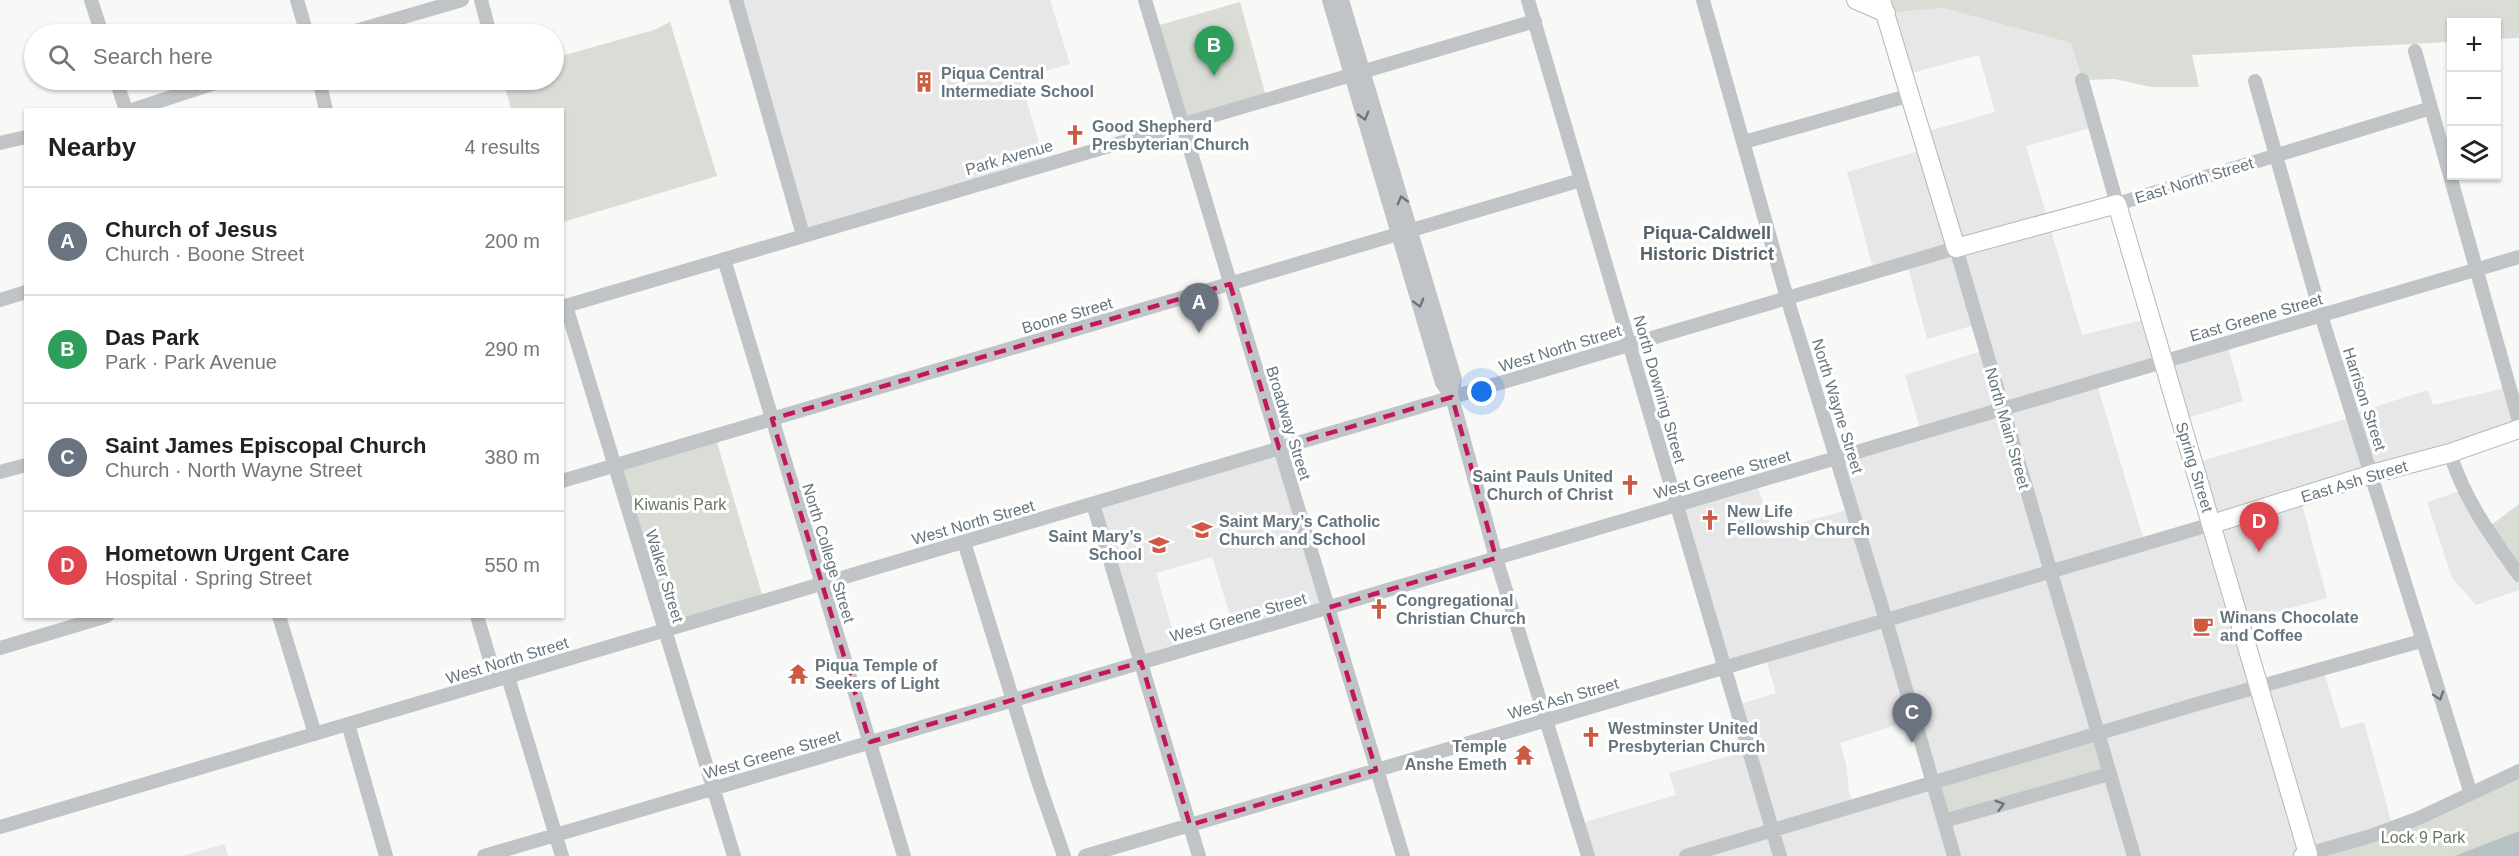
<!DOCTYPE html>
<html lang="en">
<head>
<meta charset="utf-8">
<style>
  :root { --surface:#fff; --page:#f2f2f2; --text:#222; --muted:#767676; --line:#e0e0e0; --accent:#7c3aed }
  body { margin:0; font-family:Arial,sans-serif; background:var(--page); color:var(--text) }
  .controls { position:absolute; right:18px; top:18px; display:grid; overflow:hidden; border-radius:0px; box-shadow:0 2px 4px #0004 }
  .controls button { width:54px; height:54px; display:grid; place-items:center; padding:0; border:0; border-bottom:2px solid var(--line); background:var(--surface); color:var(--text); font:30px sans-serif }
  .you { position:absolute; left:1482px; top:392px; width:21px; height:21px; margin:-15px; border:4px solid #fff; border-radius:50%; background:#1a73e8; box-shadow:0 0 0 9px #1a73e833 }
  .badge { display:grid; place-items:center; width:39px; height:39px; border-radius:50%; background:var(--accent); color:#fff; font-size:20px; font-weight:700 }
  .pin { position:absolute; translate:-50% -50px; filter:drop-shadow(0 2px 3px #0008) }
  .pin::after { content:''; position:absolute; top:32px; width:21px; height:18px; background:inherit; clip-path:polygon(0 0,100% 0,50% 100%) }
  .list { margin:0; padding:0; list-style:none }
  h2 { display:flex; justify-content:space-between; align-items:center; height:78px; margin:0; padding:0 24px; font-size:26px }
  h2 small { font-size:20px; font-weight:400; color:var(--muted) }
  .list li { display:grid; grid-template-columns:39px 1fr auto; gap:18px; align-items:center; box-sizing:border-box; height:108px; padding:0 24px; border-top:2px solid var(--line) }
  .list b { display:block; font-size:22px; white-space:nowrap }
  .list p { margin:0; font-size:20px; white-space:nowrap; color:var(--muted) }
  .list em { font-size:20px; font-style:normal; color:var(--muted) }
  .icon { flex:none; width:33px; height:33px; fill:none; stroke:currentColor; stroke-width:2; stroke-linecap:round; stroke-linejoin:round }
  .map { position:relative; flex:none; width:2519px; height:856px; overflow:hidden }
  .search { position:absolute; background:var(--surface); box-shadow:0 2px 4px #0004; left:24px; top:24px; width:540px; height:66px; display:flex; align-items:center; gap:15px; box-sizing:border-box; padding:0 21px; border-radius:33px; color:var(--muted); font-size:22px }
  .panel { position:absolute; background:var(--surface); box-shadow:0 2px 4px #0004; left:24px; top:108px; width:540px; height:510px; border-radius:0px }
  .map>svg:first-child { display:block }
  .built { fill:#e6e7e6; fill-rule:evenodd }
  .green { fill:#d9ddd6 }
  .water { fill:#b8c2c5 }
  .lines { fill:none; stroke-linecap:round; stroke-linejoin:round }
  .major-casing { stroke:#b4b8bb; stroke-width:20 }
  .minor { stroke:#c0c4c7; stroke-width:14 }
  .major { stroke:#fff; stroke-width:18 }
  .oneway { stroke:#66757d }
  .marked { fill:none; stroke:#c2185b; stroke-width:4.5; stroke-dasharray:12 8; stroke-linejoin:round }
  .labels { text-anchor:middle; stroke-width:6; stroke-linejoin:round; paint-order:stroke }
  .poi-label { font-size:16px; font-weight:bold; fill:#66757d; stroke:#fff; text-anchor:start }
  .street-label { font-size:16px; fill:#66757d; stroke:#fff }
  .park-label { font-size:16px; fill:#697665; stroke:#fff }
  .neighbourhood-label { font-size:18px; font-weight:bold; fill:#586369; stroke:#fff }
</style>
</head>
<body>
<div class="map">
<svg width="2519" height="856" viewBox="0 0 2519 856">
  <rect width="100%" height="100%" fill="#f8f8f6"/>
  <path class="built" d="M736,0H1050L1070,64L1020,78L1045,163L803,235Z
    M1943,8L2071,43L2095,127L2026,146L2082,335L2151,318L2164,361L2227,343L2243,401L2181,420L2164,362L2096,381L2145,544L2212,524L2194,463L2353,417L2352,414L2428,390L2433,405L2509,387L2519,421L2300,497L2327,598L2240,622L2259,687L2323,669L2341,728L2364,722L2393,828L2303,856H1588L1578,824L1676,795L1669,773L1748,751L1735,706L1776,693L1765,656L1724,668L1677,505L1756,481L1772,531L1851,509L1836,458L1921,433L1905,375L1985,350L1978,324L1927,339L1907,263L1874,272L1847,172L1926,149L1922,133L1995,112L1979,55L1904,75L1886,13ZM1915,719L1933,783L1854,807L1849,791L1846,764L1840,743Z
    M1279,448L1327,608L1236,634L1212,557L1156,573L1179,652L1141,662L1093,504Z
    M2463,490L2519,575V590L2476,605L2452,578L2427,502Z
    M225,844L228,856H182L207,849Z"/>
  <path class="green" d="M1856,0H2519V38L2497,39L2496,22H2452L2451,42L2192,55L2199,87H2151L2115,79L2082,80L2071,43L1943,8L1886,13Z
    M1240,2L1267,100L1182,124L1153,27Z
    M670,22L717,176L563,222L562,110L511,109L503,80H554V58L654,30Z
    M715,436L764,601L665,630L614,466Z
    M2519,504V575L2486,529Z
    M2098,733L2109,774L1944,821L1933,783Z
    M2519,771V831L2454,856H2303L2371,836Z"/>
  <path class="water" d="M2519,831V856H2454Z"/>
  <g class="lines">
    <g class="major-casing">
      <path id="major" d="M1856,0L1886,13
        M1881,0L1956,248L2117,204L2308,854L2303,856
        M2212,524L2372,474L2450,453L2519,429"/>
    </g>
    <path class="minor" d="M91,0L102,34
      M297,0L307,34
      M481,0L490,34
      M736,0L803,235
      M1145,0L1403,856
      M1329,0L1442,383L1452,397L1496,558L1588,856
      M1342,0L1455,379L1452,397
      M1528,0L1780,856
      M1703,0L1787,298L1886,620L1954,856
      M345,34L462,0
      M2415,51L2519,421
      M116,80L126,110
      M319,80L326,110
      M2082,80L2117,204L2431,108
      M2255,81L2321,315L2471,794
      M132,110L224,80
      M1744,142L1911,95
      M0,143L26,137
      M724,259L904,856
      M0,300L26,292
      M566,306L734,856
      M562,307L1535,21
      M2450,453C2464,499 2491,536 2519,575
      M0,472L26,465
      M562,481L1581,180
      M1093,504L1199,856
      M964,542L1038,781L1064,856
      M279,616L315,734
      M477,616L496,680
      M0,648L107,616
      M508,677L562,856
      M348,724L386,856
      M1944,821L2109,774
      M0,827L1956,248L2134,856
      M2308,854L2371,836L2419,818L2519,771
      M484,856L2519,257
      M1085,856L2212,524
      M1686,856L2197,704L2421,641"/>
    <use href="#major" class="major"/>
  </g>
  <defs><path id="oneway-chevron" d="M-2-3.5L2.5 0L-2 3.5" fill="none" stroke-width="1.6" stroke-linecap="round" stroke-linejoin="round" transform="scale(1.5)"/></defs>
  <g class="oneway">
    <use href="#oneway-chevron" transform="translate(1364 116) rotate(74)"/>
    <use href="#oneway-chevron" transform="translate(1402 200) rotate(-106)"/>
    <use href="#oneway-chevron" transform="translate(1419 303) rotate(74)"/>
    <use href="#oneway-chevron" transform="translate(2439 696) rotate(72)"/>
    <use href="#oneway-chevron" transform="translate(2000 805) rotate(-16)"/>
  </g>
  <path class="marked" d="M1230,284L1279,448L1452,397L1496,558L1327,608L1376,770L1190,825L1141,662L870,742L772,419Z"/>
  <defs>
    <g id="building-bare" transform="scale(1.62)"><path d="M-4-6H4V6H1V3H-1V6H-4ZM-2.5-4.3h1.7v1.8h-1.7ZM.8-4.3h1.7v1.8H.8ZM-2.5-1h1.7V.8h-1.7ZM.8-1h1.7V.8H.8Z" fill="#cd5a42" stroke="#fff" stroke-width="2.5" paint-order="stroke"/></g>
    <g id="church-bare" transform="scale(1.62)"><path d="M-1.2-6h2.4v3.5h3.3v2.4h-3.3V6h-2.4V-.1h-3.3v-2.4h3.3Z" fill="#cd5a42" stroke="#fff" stroke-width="2.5" paint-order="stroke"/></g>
    <g id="school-bare" transform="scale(1.62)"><path d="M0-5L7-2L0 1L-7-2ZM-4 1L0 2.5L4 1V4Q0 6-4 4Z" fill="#cd5a42" stroke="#fff" stroke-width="2.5" paint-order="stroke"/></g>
    <g id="cafe-bare" transform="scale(1.62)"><path d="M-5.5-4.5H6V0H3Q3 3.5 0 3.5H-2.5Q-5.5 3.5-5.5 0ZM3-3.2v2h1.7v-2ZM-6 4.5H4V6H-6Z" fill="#cd5a42" stroke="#fff" stroke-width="2.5" paint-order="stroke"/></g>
    <g id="temple-bare" transform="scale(1.62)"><path d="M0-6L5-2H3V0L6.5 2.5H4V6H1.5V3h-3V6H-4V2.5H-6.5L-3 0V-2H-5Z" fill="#cd5a42" stroke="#fff" stroke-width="2.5" paint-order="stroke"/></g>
  </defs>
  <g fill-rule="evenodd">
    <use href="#building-bare" x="924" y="82"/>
    <use href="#church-bare" x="1075" y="135"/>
    <use href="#church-bare" x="1630" y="485"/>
    <use href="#church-bare" x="1710" y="520"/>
    <use href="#school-bare" x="1202" y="530"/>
    <use href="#school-bare" x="1159" y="545"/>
    <use href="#church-bare" x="1379" y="609"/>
    <use href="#cafe-bare" x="2203" y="626"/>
    <use href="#temple-bare" x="798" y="674"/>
    <use href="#church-bare" x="1591" y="737"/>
    <use href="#temple-bare" x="1524" y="755"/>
  </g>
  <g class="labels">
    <g class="poi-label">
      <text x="941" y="79">Piqua Central<tspan x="941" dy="18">Intermediate School</tspan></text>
      <text x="1092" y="132">Good Shepherd<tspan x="1092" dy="18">Presbyterian Church</tspan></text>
      <text x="1613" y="482" text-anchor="end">Saint Pauls United<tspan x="1613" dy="18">Church of Christ</tspan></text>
      <text x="1727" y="517">New Life<tspan x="1727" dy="18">Fellowship Church</tspan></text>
      <text x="1219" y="527">Saint Mary’s Catholic<tspan x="1219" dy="18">Church and School</tspan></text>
      <text x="1142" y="542" text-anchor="end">Saint Mary’s<tspan x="1142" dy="18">School</tspan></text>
      <text x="1396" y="606">Congregational<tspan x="1396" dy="18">Christian Church</tspan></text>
      <text x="2220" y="623">Winans Chocolate<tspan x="2220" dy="18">and Coffee</tspan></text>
      <text x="815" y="671">Piqua Temple of<tspan x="815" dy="18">Seekers of Light</tspan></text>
      <text x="1608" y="734">Westminster United<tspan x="1608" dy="18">Presbyterian Church</tspan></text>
      <text x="1507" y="752" text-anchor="end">Temple<tspan x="1507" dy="18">Anshe Emeth</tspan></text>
    </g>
    <g class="street-label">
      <text transform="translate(1009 157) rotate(-16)" y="6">Park Avenue</text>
      <text transform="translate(2194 180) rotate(-17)" y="6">East North Street</text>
      <text transform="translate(1067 315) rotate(-16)" y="6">Boone Street</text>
      <text transform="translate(2256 317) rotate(-16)" y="6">East Greene Street</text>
      <text transform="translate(1560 348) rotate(-17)" y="6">West North Street</text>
      <text transform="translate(1660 389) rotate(74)" y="6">North Downing Street</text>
      <text transform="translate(2365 399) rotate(72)" y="6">Harrison Street</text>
      <text transform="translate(1838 406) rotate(73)" y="6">North Wayne Street</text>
      <text transform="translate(1289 423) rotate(73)" y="6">Broadway Street</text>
      <text transform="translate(2008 428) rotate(74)" y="6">North Main Street</text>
      <text transform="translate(2195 467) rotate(73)" y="6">Spring Street</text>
      <text transform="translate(1722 474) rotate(-16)" y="6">West Greene Street</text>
      <text transform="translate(2354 481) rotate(-17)" y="6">East Ash Street</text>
      <text transform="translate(973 522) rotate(-16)" y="6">West North Street</text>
      <text transform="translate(829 553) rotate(73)" y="6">North College Street</text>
      <text transform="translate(665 576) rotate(73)" y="6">Walker Street</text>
      <text transform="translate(1238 617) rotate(-16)" y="6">West Greene Street</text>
      <text transform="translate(507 660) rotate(-17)" y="6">West North Street</text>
      <text transform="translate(1563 698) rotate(-16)" y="6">West Ash Street</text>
      <text transform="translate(772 754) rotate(-16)" y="6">West Greene Street</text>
    </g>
    <g class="park-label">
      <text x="680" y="510">Kiwanis Park</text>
      <text x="2423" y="843">Lock 9 Park</text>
    </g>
    <g class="neighbourhood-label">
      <text x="1707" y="239">Piqua-Caldwell<tspan x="1707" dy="21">Historic District</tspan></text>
    </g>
  </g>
</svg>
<div class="controls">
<button>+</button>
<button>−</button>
<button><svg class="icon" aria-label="layers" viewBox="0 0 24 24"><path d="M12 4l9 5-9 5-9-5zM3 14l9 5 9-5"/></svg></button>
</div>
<div class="you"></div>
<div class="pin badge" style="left:1199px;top:333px;background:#6b7280">A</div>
<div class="pin badge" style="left:1214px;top:76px;background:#2e9e5b">B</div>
<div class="pin badge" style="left:1912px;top:743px;background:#6b7280">C</div>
<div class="pin badge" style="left:2259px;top:552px;background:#e0444e">D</div>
<div class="search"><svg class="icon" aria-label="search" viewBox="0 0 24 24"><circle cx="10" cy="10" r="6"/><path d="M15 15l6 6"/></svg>Search here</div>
<section class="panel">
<h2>Nearby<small>4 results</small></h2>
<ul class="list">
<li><span class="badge" style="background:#6b7280">A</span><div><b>Church of Jesus</b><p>Church · Boone Street</p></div><em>200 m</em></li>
<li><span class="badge" style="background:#2e9e5b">B</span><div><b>Das Park</b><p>Park · Park Avenue</p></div><em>290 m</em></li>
<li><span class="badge" style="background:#6b7280">C</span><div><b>Saint James Episcopal Church</b><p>Church · North Wayne Street</p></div><em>380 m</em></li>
<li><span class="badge" style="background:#e0444e">D</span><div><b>Hometown Urgent Care</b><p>Hospital · Spring Street</p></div><em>550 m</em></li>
</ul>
</section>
</div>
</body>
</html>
